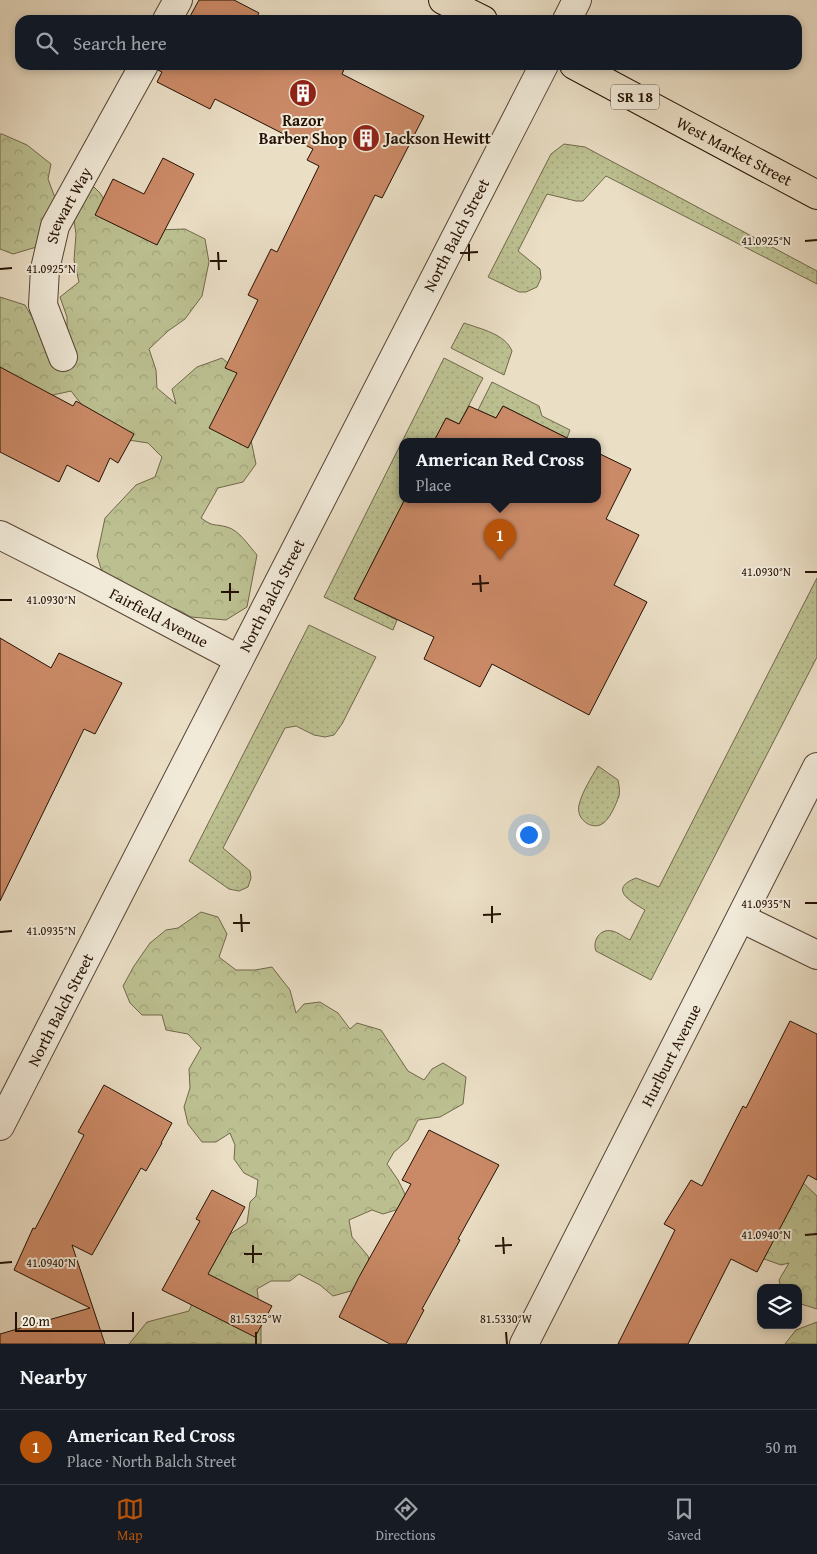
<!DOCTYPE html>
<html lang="en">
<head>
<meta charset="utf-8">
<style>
  :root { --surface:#171b24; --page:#242831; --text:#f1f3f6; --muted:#9ea1a6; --line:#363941; --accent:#b45309 }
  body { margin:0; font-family:"Gentium Book Plus",serif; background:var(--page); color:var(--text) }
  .controls { position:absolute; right:15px; bottom:15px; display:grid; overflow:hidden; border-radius:10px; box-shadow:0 2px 8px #0003 }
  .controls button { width:45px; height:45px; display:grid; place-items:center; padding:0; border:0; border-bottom:1px solid var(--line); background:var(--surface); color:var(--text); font:25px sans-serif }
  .scale { position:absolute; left:15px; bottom:12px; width:119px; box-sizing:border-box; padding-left:5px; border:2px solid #251104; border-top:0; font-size:14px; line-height:18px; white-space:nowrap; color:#251104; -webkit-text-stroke:4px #f1ead9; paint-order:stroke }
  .you { position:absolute; left:528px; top:834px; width:18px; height:18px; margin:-12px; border:4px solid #fff; border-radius:50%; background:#1a73e8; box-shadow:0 0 0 8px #1a73e833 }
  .badge { display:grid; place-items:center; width:32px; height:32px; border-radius:50%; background:var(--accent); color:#fff; font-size:16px; font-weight:700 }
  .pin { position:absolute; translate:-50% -41px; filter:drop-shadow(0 1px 2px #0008) }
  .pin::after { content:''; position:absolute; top:26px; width:18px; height:15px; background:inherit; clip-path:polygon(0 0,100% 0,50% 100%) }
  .popup { position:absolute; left:399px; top:438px; width:202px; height:65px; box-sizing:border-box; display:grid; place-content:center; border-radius:10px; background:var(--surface); filter:drop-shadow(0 1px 4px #0005); font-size:16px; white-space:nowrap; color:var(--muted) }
  .popup b { font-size:19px; color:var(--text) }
  .popup::after { content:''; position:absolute; left:50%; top:100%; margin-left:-10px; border:10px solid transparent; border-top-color:var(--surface) }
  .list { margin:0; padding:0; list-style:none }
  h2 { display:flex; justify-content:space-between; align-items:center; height:65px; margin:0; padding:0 20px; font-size:21px }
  h2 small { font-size:16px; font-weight:400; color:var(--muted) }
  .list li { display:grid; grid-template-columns:32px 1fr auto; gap:15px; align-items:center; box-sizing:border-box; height:75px; padding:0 20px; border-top:1px solid var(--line) }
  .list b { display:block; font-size:19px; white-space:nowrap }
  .list p { margin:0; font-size:16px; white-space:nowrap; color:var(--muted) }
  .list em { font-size:16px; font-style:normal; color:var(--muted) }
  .icon { flex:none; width:28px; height:28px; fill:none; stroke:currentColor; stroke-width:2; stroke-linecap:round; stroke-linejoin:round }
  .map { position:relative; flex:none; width:817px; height:1344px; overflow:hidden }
  .search { position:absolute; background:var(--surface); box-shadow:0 2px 8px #0003; left:15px; right:15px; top:15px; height:55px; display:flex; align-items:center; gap:12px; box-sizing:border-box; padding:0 18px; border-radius:15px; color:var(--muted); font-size:19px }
  .sheet { height:140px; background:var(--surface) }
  nav { display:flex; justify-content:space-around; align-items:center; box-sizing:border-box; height:70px; border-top:1px solid var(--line); background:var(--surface); font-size:14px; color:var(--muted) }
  nav a { display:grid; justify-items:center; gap:2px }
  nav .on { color:var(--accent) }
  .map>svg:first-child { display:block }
  .green { fill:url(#green-dots); stroke:#70684a }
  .forest { fill:url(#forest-crowns); stroke:#70684a }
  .building { fill:#cb8a67; stroke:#251104 }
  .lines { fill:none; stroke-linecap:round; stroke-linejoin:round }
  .minor-casing { stroke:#564434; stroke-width:30 }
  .major-casing { stroke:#251104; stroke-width:30 }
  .minor { stroke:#f1ead9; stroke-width:28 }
  .major { stroke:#eadec5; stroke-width:28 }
  .ticks { fill:none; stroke:#251104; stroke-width:2 }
  .labels { text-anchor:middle; stroke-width:4; stroke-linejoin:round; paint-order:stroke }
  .shield { fill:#f1ead9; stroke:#625244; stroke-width:1 }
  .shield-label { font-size:15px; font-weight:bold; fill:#251104 }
  .poi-label { font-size:16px; font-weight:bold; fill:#251104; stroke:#f1ead9 }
  .street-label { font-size:16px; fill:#251104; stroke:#f1ead9 }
  .ticks-label { font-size:12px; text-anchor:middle; fill:#251104; stroke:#f1ead9; stroke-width:4; stroke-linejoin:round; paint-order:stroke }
</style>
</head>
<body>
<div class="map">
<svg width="817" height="1344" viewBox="0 0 817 1344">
  <defs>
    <pattern id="green-dots" width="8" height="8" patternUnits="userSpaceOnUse" patternTransform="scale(1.25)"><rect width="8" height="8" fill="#bcc091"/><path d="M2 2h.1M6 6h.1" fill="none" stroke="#a1a47b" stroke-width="1.8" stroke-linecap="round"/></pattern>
    <pattern id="forest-crowns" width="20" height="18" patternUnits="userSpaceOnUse" patternTransform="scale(1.25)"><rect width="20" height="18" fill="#bcc091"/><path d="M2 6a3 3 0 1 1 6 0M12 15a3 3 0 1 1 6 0" fill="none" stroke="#a1a47b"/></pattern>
  </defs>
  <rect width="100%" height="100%" fill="#eadec5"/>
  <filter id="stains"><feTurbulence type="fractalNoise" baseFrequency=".004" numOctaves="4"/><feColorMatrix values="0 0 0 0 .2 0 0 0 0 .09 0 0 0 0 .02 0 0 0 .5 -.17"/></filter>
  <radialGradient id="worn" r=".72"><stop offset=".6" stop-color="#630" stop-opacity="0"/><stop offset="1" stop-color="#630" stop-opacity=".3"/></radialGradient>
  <path class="green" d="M564,144L585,147L817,271V284L606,176L583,201H576L547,194L518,251L540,269L541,278L537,287L526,292H519L488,277L551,154Z
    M464,323C481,329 505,334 512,351L504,375L451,348Z
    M444,358L483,378L459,424L447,418L434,441H402V499H405L354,599L397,620L393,630L324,597Z
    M492,382L539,406L542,416L570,430L567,438L503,406L496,418L478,410Z
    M817,578V657L651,980L596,951C592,941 600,928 612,931C618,932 625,938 630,940L645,910C630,901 608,889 636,878L659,887Z
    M309,625L376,657L342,724L334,735L325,737L314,735L296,726L285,728L223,848L250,871L251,878L248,887L239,891L229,889L189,861Z
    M598,766L618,780C619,785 620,791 619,796C616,804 609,822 600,825C588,829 576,817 579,805C582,792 591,778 598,766Z"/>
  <path class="forest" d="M0,134H2L27,145L51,164L48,179L64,222L40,246L13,254L0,249Z
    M94,187L100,193L114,216L156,230L185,229L205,239L209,262L202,296L185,319L168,331L149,349L156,370L157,388L176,404L172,389L197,367L222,358L235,369L242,386L247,421L256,464L243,482L218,488L201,518C215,528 213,523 227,527C239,530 249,546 257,555L247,607L226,620L191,617L176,609L169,608L104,578L97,556L105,518L136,485L155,477L162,457L148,443L122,439L96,423L71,391L26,401L0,388V297L25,305C39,330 41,328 67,334V317L60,297L79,282L74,260L76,234L73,214L82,190Z
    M201,912L218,917L227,934L219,957L236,970H255L272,967L290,990L296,1013L304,1004L320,1002L338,1013L350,1029L357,1023L381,1030L408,1071L424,1080L432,1069L443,1063L466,1077L463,1104L440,1117L418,1120L408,1140L394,1152L387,1164L398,1180L407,1198L402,1208L383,1214L372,1210L349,1220L352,1237L368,1256L372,1272L358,1289L333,1296L320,1285L299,1274L290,1281H271L257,1289L261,1320V1344H129L147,1322L189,1311L218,1242L247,1223L250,1202L256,1196L258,1180L244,1173L234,1159L235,1145L230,1133L216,1142H202L188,1124L184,1107L190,1088L189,1069L201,1048L188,1034L166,1030L162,1015H142L130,1003L123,986L134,966L150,943L166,930L178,928Z
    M800,1180L817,1196V1309L798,1303V1288H781L779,1280L789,1263L781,1265L756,1256Z
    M817,1322V1344H785L796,1330Z"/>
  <path class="building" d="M199,0H234L259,13L255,20H188Z
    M160,65H346L342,74L424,116L382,198L375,195L248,448L209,428L237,373L225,368L258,300L248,295L271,249L277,252L319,166L307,160L313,149L215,99L210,109L157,82L162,72L158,70Z
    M163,158L194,174L157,245L95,215L113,179L144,194Z
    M0,367L73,406L76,401L134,434L118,463L110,458L99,482L67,465L59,482L0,452Z
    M469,406L496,418L503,406L573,441H434L446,418L459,424Z
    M598,453L631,469L606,519L639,535L614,585L647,602L589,715L492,664L480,687L424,659L434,637L354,599L405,499H598Z
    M0,638L51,668L59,653L122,683L95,734L84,729L0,901Z
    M790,1021L817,1034V1180L808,1175L757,1272L731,1259L688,1344H618L675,1230L664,1224L691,1180L702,1186L743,1106L746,1108Z
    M104,1085L172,1123L161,1143H162L146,1171L141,1168L92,1255L72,1245L105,1344H0V1334L90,1308L14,1270L33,1228L35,1229L84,1135L78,1132Z
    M429,1130L499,1165L458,1239L460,1240L422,1309L424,1310L406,1344H390L339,1317L359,1277L411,1184L402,1180Z
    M212,1190L245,1207L208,1274L272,1306L255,1337L162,1290L200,1221L196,1219Z"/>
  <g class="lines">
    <g class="minor-casing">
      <g id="minor">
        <path d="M167,20L178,0"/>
        <path d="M567,20L577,0"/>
        <path id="s1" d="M63,357L43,305L45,269L55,226L144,65"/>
        <path id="s2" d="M0,535L87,579L238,659"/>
        <path d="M741,918L817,955"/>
        <path id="s3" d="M0,1126C183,773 360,417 544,65"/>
        <path id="s4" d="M524,1344L817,767"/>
      </g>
    </g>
    <g class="major-casing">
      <g id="major">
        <path d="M443,0L483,20"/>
        <path id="s5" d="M574,65L817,195"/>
      </g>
    </g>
    <use href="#minor" class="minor"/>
    <use href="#major" class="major"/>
  </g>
  <path class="ticks" d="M805,241L817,240M469,244V261M218,252L219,270M460,253L478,252M210,261H227M0,269L12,268M805,572H817M480,575L481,592M230,583V601M472,584L489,583M221,592H239M0,600H12M805,903H817M492,906V923M241,914L242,932M483,915L501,914M233,923H250M0,932L12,931M805,1235L817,1234M503,1237L504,1254M253,1245V1263M495,1246L512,1245M244,1254H262M0,1263L12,1262M256,1332V1344M506,1332L507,1344"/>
  <defs>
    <g id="building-disc" transform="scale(1.4375)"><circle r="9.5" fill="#8f2418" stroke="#f1ead9"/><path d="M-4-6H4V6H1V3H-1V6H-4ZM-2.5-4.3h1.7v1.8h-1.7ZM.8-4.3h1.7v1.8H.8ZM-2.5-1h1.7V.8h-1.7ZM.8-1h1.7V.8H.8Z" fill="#fff"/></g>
  </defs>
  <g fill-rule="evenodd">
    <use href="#building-disc" x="303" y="93"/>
    <use href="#building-disc" x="366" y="138"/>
  </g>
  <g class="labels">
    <rect class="shield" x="611" y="84.5" width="48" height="25" rx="4"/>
    <g class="shield-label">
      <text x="635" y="102">SR 18</text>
    </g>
    <g class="poi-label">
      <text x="303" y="126">Razor<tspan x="303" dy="18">Barber Shop</tspan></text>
      <text x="385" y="144" text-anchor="start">Jackson Hewitt</text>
    </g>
    <g class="street-label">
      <text dy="6" stroke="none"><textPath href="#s5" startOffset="182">West Market Street</textPath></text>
      <text dy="6" stroke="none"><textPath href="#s1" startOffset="160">Stewart Way</textPath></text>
      <text dy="6" stroke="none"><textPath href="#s3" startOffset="1001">North Balch Street</textPath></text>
      <text dy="6" stroke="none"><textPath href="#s3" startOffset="596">North Balch Street</textPath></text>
      <text dy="6" stroke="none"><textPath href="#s2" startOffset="179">Fairfield Avenue</textPath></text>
      <text dy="6" stroke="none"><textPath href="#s3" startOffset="131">North Balch Street</textPath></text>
      <text dy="6" stroke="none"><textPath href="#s4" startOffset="324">Hurlburt Avenue</textPath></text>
    </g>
  </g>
  <g class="ticks-label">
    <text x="766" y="245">41.0925°N</text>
    <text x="51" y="273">41.0925°N</text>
    <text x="766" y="576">41.0930°N</text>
    <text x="51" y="604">41.0930°N</text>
    <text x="766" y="908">41.0935°N</text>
    <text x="51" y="935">41.0935°N</text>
    <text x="766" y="1239">41.0940°N</text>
    <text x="51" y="1267">41.0940°N</text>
    <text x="256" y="1323">81.5325°W</text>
    <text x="506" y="1323">81.5330°W</text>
  </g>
  <rect width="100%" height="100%" filter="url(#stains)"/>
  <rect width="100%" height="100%" fill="url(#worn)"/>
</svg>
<div class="controls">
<button><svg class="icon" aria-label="layers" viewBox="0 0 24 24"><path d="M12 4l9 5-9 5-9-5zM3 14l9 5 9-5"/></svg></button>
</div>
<div class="scale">20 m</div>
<div class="you"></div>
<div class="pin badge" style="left:500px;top:560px">1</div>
<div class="popup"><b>American Red Cross</b>Place</div>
<div class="search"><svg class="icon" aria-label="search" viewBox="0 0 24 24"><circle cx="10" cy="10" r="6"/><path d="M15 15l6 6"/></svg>Search here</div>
</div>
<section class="sheet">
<h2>Nearby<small></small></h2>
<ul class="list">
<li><span class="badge">1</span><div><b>American Red Cross</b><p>Place · North Balch Street</p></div><em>50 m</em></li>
</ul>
</section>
<nav>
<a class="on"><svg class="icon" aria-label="map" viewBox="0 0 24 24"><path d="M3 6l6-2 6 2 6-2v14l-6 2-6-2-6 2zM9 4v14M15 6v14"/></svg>Map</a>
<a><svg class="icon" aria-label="directions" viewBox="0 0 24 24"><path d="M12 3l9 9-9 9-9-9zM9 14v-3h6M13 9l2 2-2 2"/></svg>Directions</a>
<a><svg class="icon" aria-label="saved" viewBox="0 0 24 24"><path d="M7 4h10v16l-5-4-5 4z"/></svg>Saved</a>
</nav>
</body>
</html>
